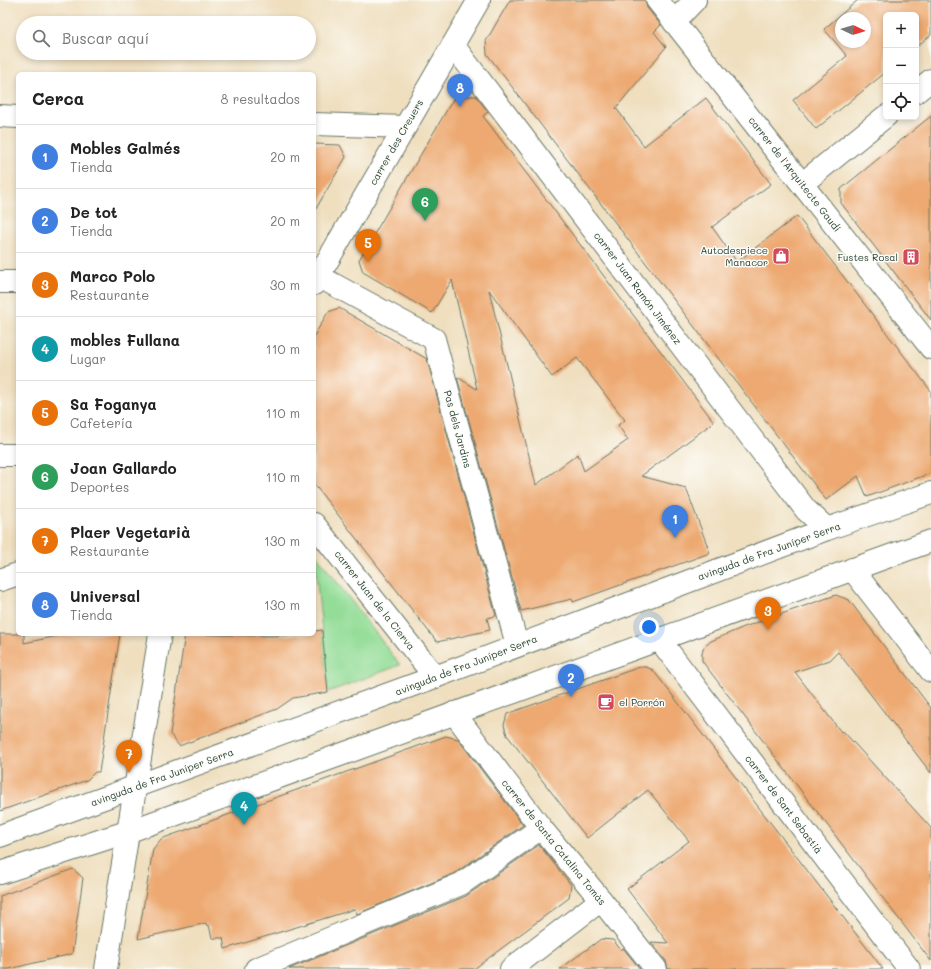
<!DOCTYPE html>
<html lang="es">
<meta charset="utf-8">
<style>
:root{--surface:#fff;--page:#f2f2f2;--text:#222;--muted:#767676;--line:#e0e0e0;--accent:#b45309}
body{margin:0;font-family:Mali,sans-serif;background:var(--page);color:var(--text)}
.controls{position:absolute;right:12px;top:12px;display:grid;overflow:hidden;border-radius:6px;box-shadow:0 2px 6px #0003}
.controls button{width:36px;height:36px;display:grid;place-items:center;padding:0;border:0;border-bottom:1px solid var(--line);background:var(--surface);color:var(--text);font:20px sans-serif}
.compass{position:absolute;left:835px;top:12px;width:36px;height:36px;border-radius:50%;background:var(--surface);box-shadow:0 2px 6px #0003;rotate:94deg}
.you{position:absolute;left:649px;top:627px;width:14px;height:14px;margin:-10px;border:3px solid #fff;border-radius:50%;background:#1a73e8;box-shadow:0 0 0 6px #1a73e833}
.badge{display:grid;place-items:center;width:26px;height:26px;border-radius:50%;background:var(--accent);color:#fff;font-size:13px;font-weight:700}
.pin{position:absolute;translate:-50% -33px;filter:drop-shadow(0 1px 2px #0008)}
.pin::after{content:'';position:absolute;top:21px;width:14px;height:12px;background:inherit;clip-path:polygon(0 0,100% 0,50% 100%)}
.list{margin:0;padding:0;list-style:none}
h2{display:flex;justify-content:space-between;align-items:center;height:52px;margin:0;padding:0 16px;font-size:17px}
h2 small{font-size:13px;font-weight:400;color:var(--muted)}
.list li{display:grid;grid-template-columns:26px 1fr auto;gap:12px;align-items:center;box-sizing:border-box;height:64px;padding:0 16px;border-top:1px solid var(--line)}
.list b{display:block;font-size:15px;white-space:nowrap}
.list p{margin:0;font-size:13px;white-space:nowrap;color:var(--muted)}
.list em{font-size:13px;font-style:normal;color:var(--muted)}
.icon{flex:none;width:22px;height:22px;fill:none;stroke:currentColor;stroke-width:2;stroke-linecap:round;stroke-linejoin:round}
.map{position:relative;flex:none;width:931px;height:969px;overflow:hidden}
.search{position:absolute;background:var(--surface);box-shadow:0 2px 6px #0003;left:16px;top:16px;width:300px;height:44px;display:flex;align-items:center;gap:10px;box-sizing:border-box;padding:0 14px;border-radius:22px;color:var(--muted);font-size:15px}
.panel{position:absolute;background:var(--surface);box-shadow:0 2px 6px #0003;left:16px;top:72px;width:300px;height:564px;border-radius:6px}
.map>svg:first-child{display:block}
.green{fill:#94dd98;stroke:#5a8d66}
.building{fill:#eda971;fill-rule:evenodd}
.lines{fill:none;stroke-linecap:round;stroke-linejoin:round}
.minor-casing{stroke:#687665;stroke-width:24}
.major-casing{stroke:#687665;stroke-width:24}
.minor{stroke:#fff;stroke-width:22}
.major{stroke:#fff;stroke-width:22}
.labels{text-anchor:middle;dominant-baseline:central;stroke-width:3;stroke-linejoin:round;paint-order:stroke}
.street-label{font-size:10px;fill:#1f3d34;stroke:#fdfcf7}
.poi-label{font-size:10px;fill:#1f3d34;stroke:#fdfcf7;text-anchor:end}
</style>
<div class="map">
<svg width="931" height="969" viewBox="0 0 931 969">
<rect width="100%" height="100%" fill="#fdfcf7"/>
<filter id="ink" filterUnits="userSpaceOnUse"><feTurbulence type="fractalNoise" baseFrequency=".025" numOctaves="2"/><feDisplacementMap in="SourceGraphic" scale="8" xChannelSelector="R" yChannelSelector="G"/><feConvolveMatrix kernelMatrix="1 2 1 2 8 2 1 2 1" color-interpolation-filters="sRGB"/></filter>
<filter id="wash" filterUnits="userSpaceOnUse"><feTurbulence type="fractalNoise" baseFrequency=".012" numOctaves="4" result="noise"/><feDisplacementMap in="SourceGraphic" scale="16" xChannelSelector="R" yChannelSelector="G"/><feGaussianBlur stdDeviation="0.9" result="paint"/><feColorMatrix in="noise" values="0 0 0 0 0 0 0 0 0 0 0 0 0 0 0 0 0 1.4 0 .05"/><feComposite in="paint" operator="in"/></filter>
<g filter="url(#wash)">
<rect width="100%" height="100%" fill="#efdfbf"/>
<!-- green -->
<path class="green" d="M 314,552 L 400,665 L 328,692 Z"/>
<g id="blocks">
<!-- building -->
<g class="building">
<path d="M 510,0 L 645,0 L 647,8 L 661,25 L 654,32 L 666,47 L 616,108 L 644,146 L 706,98 L 771,184 L 712,227 L 737,262 L 797,216 L 931,391 L 931,473 L 867,497 L 858,476 L 826,500 L 487,54 L 486,41 Z"/>
<path d="M 858,0 L 931,0 L 931,35 L 916,47 L 916,15 L 886,15 L 886,72 L 816,129 L 793,100 L 847,56 L 824,29 ZM 841,18 L 865,18 L 865,42 L 841,42 Z"/>
<path d="M 455,96 L 476,96 L 488,112 L 483,116 L 714,422 L 641,476 L 686,488 L 710,553 L 573,602 L 572,599 L 521,611 L 457,377 L 477,389 L 452,280 L 432,313 L 363,272 L 359,260 ZM 489,290 L 552,377 L 577,358 L 625,420 L 618,425 L 628,440 L 584,471 L 578,454 L 536,485 Z"/>
<path d="M 931,116 L 931,320 L 841,203 L 841,189 Z"/>
<path d="M 314,144 L 340,145 L 346,157 L 314,212 Z"/>
<path d="M 339,308 L 427,359 L 496,616 L 487,618 L 490,630 L 437,642 L 314,484 L 314,336 L 328,312 Z"/>
<path d="M 836,595 L 849,600 L 931,708 L 931,773 L 838,652 L 830,660 L 795,672 L 841,732 L 843,731 L 931,828 L 931,961 L 702,661 L 702,653 L 704,647 L 711,641 L 744,627 Z"/>
<path d="M 322,630 L 328,692 L 293,698 L 277,709 L 179,746 L 170,734 L 185,634 L 271,636 L 314,634 L 314,631 Z"/>
<path d="M 0,634 L 24,634 L 24,643 L 67,634 L 120,634 L 99,772 L 95,772 L 87,780 L 0,811 Z"/>
<path d="M 640,667 L 646,667 L 653,670 L 883,969 L 668,969 L 666,961 L 651,942 L 668,943 L 627,889 L 689,841 L 648,790 L 587,838 L 507,735 L 504,725 L 507,714 L 512,712 Z"/>
<path d="M 446,736 L 458,739 L 523,825 L 455,873 L 357,914 L 355,909 L 225,949 L 223,938 L 212,938 L 209,925 L 207,926 L 206,923 L 138,939 L 153,849 L 161,839 Z"/>
<path d="M 539,845 L 571,885 L 569,898 L 474,969 L 289,969 L 466,896 Z"/>
<path d="M 73,869 L 83,878 L 72,954 L 9,969 L 0,969 L 0,896 Z"/>
<path d="M 601,939 L 613,940 L 621,950 L 623,948 L 640,969 L 560,969 Z"/>
</g>
</g>
</g>
<g filter="url(#ink)">
<use href="#blocks" fill-opacity="0" stroke="#687665" stroke-width="1"/>
<g class="lines">
<!-- minor casing -->
<g class="minor-casing">
<g id="minor">
<path d="M 657,0 L 931,348"/>
<path d="M 674,22 L 695,0"/>
<path d="M 453,45 L 806,510 L 827,529"/>
<path d="M 916,92 L 931,80"/>
<path d="M 0,116 L 18,117"/>
<path d="M 314,124 L 405,127"/>
<path d="M 803,183 L 886,116"/>
<path d="M 318,276 L 434,339 L 517,645"/>
<path d="M 0,282 L 18,282"/>
<path d="M 314,284 L 479,0"/>
<path d="M 0,455 L 18,455"/>
<path d="M 314,524 L 435,677"/>
<path d="M 852,569 L 931,671"/>
<path d="M 0,580 L 18,574"/>
<path d="M 659,639 L 909,969"/>
<path d="M 454,713 L 541,828 L 601,900 L 656,969"/>
<path d="M 106,969 L 160,634"/>
<path d="M 256,969 L 461,884 L 541,828"/>
<path d="M 511,969 L 601,900"/>
</g>
</g>
<!-- major casing -->
<g class="major-casing">
<g id="major">
<path d="M 0,836 L 435,677 L 827,529 L 931,493"/>
<path d="M 0,873 L 130,831 L 931,541"/>
</g>
</g>
<!-- minor -->
<use href="#minor" class="minor"/>
<!-- major -->
<use href="#major" class="major"/>
</g>
</g>
<!-- icons -->
<defs>
<g id="shop-square" transform="scale(0.9)"><rect x="-9" y="-9" width="18" height="18" rx="4" fill="#d1495b" stroke="#fdfcf7"/><path d="M-5-2.5h2.3a2.7 3.5 0 0 1 5.4 0H5L5.5 6h-11ZM-1.5-2.5h3a1.5 2.3 0 0 0-3 0Z" fill="#fff"/></g>
<g id="building-square" transform="scale(0.9)"><rect x="-9" y="-9" width="18" height="18" rx="4" fill="#d1495b" stroke="#fdfcf7"/><path d="M-4-6H4V6H1V3H-1V6H-4ZM-2.5-4.3h1.7v1.8h-1.7ZM.8-4.3h1.7v1.8H.8ZM-2.5-1h1.7V.8h-1.7ZM.8-1h1.7V.8H.8Z" fill="#fff"/></g>
<g id="cafe-square" transform="scale(0.9)"><rect x="-9" y="-9" width="18" height="18" rx="4" fill="#d1495b" stroke="#fdfcf7"/><path d="M-5.5-4.5H6V0H3Q3 3.5 0 3.5H-2.5Q-5.5 3.5-5.5 0ZM3-3.2v2h1.7v-2ZM-6 4.5H4V6H-6Z" fill="#fff"/></g>
</defs>
<g fill-rule="evenodd">
<use href="#shop-square" x="781" y="256"/>
<use href="#building-square" x="911" y="257"/>
<use href="#cafe-square" x="606" y="702"/>
</g>
<g class="labels">
<!-- street labels -->
<g class="street-label">
<text transform="translate(396 142) rotate(-60)">carrer des Creuers</text>
<text transform="translate(795 174) rotate(52)">carrer de l'Arquitecte Gaudí</text>
<text transform="translate(638 288) rotate(53)">carrer Juan Ramón Jiménez</text>
<text transform="translate(458 429) rotate(75)">Pas dels Jardins</text>
<text transform="translate(769 551) rotate(-20)">avinguda de Fra Juníper Serra</text>
<text transform="translate(375 600) rotate(52)">carrer Juan de la Cierva</text>
<text transform="translate(466 665) rotate(-21)">avinguda de Fra Juníper Serra</text>
<text transform="translate(162 777) rotate(-20)">avinguda de Fra Juníper Serra</text>
<text transform="translate(784 804) rotate(53)">carrer de Sant Sebastià</text>
<text transform="translate(554 842) rotate(51)">carrer de Santa Catalina Tomàs</text>
</g>
<!-- poi labels -->
<g class="poi-label">
<text x="768" y="250">Autodespiece<tspan x="768" dy="12">Manacor</tspan></text>
<text x="898" y="257">Fustes Rosal</text>
<text x="619" y="702" text-anchor="start">el Porrón</text>
</g>
</g>
</svg>
<div class="controls">
<button>+</button>
<button>−</button>
<button><svg class="icon" aria-label="locate" viewBox="0 0 24 24"><circle cx="12" cy="12" r="6"/><path d="M12 2v4M12 18v4M2 12h4M18 12h4"/></svg></button>
</div>
<svg class="compass" viewBox="-18 -18 36 36"><path d="M0-13l5 13h-10z" fill="#e53935"/><path d="M0 13l5-13h-10z" fill="#767676"/></svg>
<div class="you"></div>
<div class="pin badge" style="left:675px;top:538px;background:#3f7fe0">1</div>
<div class="pin badge" style="left:571px;top:697px;background:#3f7fe0">2</div>
<div class="pin badge" style="left:768px;top:630px;background:#e8710a">3</div>
<div class="pin badge" style="left:244px;top:825px;background:#0f9aa8">4</div>
<div class="pin badge" style="left:368px;top:262px;background:#e8710a">5</div>
<div class="pin badge" style="left:425px;top:221px;background:#2e9e5b">6</div>
<div class="pin badge" style="left:129px;top:773px;background:#e8710a">7</div>
<div class="pin badge" style="left:460px;top:107px;background:#3f7fe0">8</div>
<div class="search"><svg class="icon" aria-label="search" viewBox="0 0 24 24"><circle cx="10" cy="10" r="6"/><path d="M15 15l6 6"/></svg>Buscar aquí</div>
<section class="panel">
<h2>Cerca<small>8 resultados</small></h2>
<ul class="list">
<li><span class="badge" style="background:#3f7fe0">1</span><div><b>Mobles Galmés</b><p>Tienda</p></div><em>20 m</em></li>
<li><span class="badge" style="background:#3f7fe0">2</span><div><b>De tot</b><p>Tienda</p></div><em>20 m</em></li>
<li><span class="badge" style="background:#e8710a">3</span><div><b>Marco Polo</b><p>Restaurante</p></div><em>30 m</em></li>
<li><span class="badge" style="background:#0f9aa8">4</span><div><b>mobles Fullana</b><p>Lugar</p></div><em>110 m</em></li>
<li><span class="badge" style="background:#e8710a">5</span><div><b>Sa Foganya</b><p>Cafetería</p></div><em>110 m</em></li>
<li><span class="badge" style="background:#2e9e5b">6</span><div><b>Joan Gallardo</b><p>Deportes</p></div><em>110 m</em></li>
<li><span class="badge" style="background:#e8710a">7</span><div><b>Plaer Vegetarià</b><p>Restaurante</p></div><em>130 m</em></li>
<li><span class="badge" style="background:#3f7fe0">8</span><div><b>Universal</b><p>Tienda</p></div><em>130 m</em></li>
</ul>
</section>
</div>
